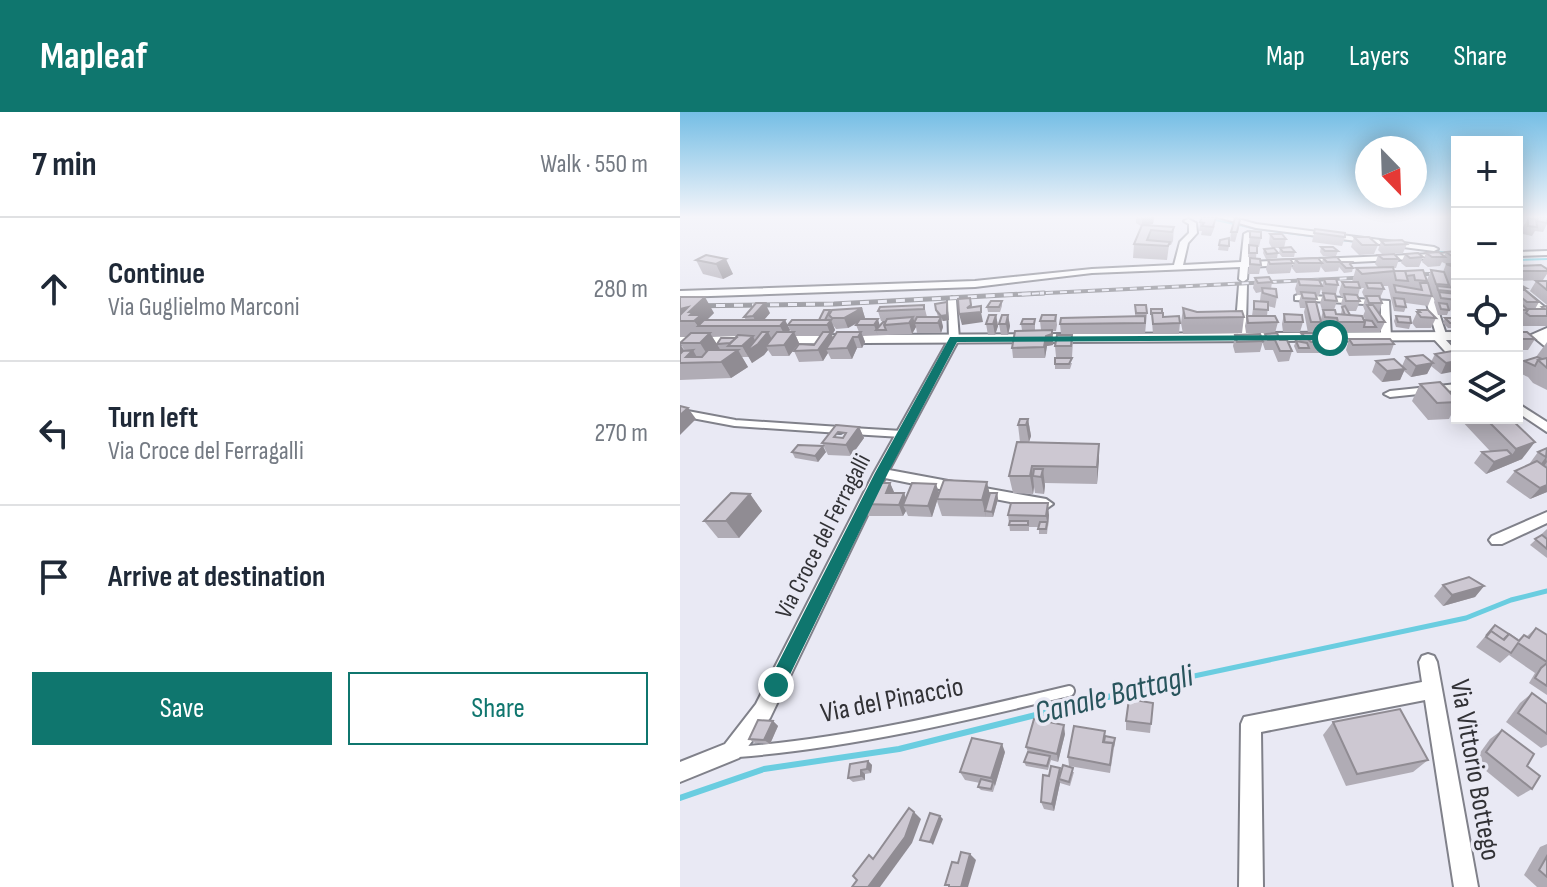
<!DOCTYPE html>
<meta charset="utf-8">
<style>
:root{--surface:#fff;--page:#f6f6f7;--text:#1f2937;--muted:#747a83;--line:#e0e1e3;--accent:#0f766e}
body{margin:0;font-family:"Sofia Sans Condensed",sans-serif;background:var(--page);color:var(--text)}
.controls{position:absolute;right:24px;top:24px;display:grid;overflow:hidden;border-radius:0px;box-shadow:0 4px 20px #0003}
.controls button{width:72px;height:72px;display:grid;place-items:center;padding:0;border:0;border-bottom:2px solid var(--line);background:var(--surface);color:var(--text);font:40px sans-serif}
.compass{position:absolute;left:675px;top:24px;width:72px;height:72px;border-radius:50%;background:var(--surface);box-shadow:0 4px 20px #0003;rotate:157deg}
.stop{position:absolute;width:24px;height:24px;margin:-18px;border:6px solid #0f766e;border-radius:50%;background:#fff}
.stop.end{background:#0f766e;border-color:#fff;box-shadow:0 2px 8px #0008}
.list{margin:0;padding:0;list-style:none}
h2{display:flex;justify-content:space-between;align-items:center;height:104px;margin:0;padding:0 32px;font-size:34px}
h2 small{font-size:26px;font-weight:400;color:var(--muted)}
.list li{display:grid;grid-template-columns:52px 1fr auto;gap:24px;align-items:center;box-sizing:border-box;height:144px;padding:0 32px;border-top:2px solid var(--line)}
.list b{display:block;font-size:30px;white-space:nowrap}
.list p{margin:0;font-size:26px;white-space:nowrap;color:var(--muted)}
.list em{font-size:26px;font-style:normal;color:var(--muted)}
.actions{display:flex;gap:16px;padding:24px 32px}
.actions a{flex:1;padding:18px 0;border:2px solid var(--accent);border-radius:0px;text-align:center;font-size:28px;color:var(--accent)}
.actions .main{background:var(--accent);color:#fff}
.icon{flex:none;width:44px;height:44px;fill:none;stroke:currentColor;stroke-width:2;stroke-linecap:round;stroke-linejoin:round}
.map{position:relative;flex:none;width:867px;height:775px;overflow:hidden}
header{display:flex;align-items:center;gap:48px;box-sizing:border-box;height:112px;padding:0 40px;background:var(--accent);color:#fff}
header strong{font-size:38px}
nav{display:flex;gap:44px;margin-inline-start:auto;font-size:28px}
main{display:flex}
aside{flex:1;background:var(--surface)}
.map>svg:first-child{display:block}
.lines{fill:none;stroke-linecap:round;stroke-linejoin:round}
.stream-far2{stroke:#6acde0;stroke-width:2}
.stream-far1{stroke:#6acde0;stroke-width:5}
.stream{stroke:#6acde0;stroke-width:6}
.service-far1-casing{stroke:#80818a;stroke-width:10}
.service-casing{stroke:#80818a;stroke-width:14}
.minor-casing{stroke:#80818a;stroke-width:4}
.tertiary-casing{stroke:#80818a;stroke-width:4}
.service-far1{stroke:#fff;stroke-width:6}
.service{stroke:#fff;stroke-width:10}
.minor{fill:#fff;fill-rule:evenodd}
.tertiary{fill:#fff;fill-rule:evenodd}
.rail-far1-casing{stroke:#8e8e95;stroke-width:4}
.rail-casing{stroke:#8e8e95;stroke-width:5}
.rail-far1{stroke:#e9e9f4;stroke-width:2;stroke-dasharray:7;stroke-linecap:butt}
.rail{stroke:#e9e9f4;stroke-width:3;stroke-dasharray:9;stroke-linecap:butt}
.wall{fill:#b0acb5;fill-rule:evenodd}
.shaded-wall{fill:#908c93}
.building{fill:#cdc8d2;stroke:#908c93;stroke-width:2;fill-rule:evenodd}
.route{fill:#0f766e}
.labels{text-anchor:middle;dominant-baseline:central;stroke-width:7;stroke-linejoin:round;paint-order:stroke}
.street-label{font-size:24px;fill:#323236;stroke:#e9e9f4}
.near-street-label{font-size:28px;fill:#323236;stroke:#e9e9f4}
.near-water-label{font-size:32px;font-style:italic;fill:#28545c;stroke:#e9e9f4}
</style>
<header>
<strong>Mapleaf</strong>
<nav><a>Map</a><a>Layers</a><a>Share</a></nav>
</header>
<main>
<aside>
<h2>7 min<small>Walk · 550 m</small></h2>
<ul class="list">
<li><svg class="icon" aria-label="ahead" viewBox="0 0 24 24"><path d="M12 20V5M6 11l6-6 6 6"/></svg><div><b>Continue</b><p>Via Guglielmo Marconi</p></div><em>280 m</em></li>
<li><svg class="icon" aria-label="left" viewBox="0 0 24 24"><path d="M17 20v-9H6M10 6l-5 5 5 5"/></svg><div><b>Turn left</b><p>Via Croce del Ferragalli</p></div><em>270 m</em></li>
<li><svg class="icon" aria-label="arrive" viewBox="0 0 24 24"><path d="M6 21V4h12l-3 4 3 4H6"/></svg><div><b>Arrive at destination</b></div></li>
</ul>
<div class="actions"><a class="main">Save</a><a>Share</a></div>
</aside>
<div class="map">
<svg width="867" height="775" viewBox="0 0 867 775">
<rect width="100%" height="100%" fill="#e9e9f4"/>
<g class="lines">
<!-- stream-far2 -->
<g class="stream-far2">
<path d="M 522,105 L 577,117 L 638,125"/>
<path d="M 659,128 L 678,130"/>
<path d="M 722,135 L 769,141"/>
<path d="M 837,148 L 867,147"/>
</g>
<!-- stream-far1 -->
<path class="stream-far1" d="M 486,570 L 786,506 L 831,488 L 867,479"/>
<!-- stream -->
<path class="stream" d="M 0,686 L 84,657 L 219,637 L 496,568"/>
<!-- service-far1 casing -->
<g class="service-far1-casing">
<g id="service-far1">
<path d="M 7,302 L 55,311 L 160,318"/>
<path d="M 172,319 L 222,322"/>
</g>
</g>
<!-- service casing -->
<g class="service-casing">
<path id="service" d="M 58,640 C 170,631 280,605 389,579"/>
</g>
<!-- minor casing -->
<g class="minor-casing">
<g id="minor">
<path d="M 538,105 L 551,105 L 576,112 L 754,135 L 758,137 L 754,139 L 576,116 Z"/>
<path d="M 508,107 L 516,111 L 517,121 L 508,131 L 503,153 L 561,150 L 564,122 L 568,120 L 572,122 L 569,150 L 777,141 L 777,145 L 568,155 L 567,167 L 563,170 L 559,167 L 560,155 L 412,161 L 295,175 L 0,185 L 0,179 L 295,169 L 412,157 L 494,153 L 500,130 L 509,121 L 509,112 L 504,109 Z"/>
<path d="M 867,139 L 867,143 L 837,144 L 837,140 Z"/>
<path d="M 745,169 L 749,172 L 767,225 L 765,227 L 777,240 L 777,249 L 773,248 L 752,225 L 756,222 L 741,172 Z"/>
<path d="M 563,170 L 567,173 L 566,211 L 569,225 L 564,228 L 559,225 L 556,211 L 559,173 Z"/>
<path d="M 837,173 L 867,197 L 867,205 L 837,181 Z"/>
<path d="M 618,183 L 709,189 L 711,225 L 706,228 L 701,225 L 701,193 L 615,188 L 615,184 Z"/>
<path d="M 272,185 L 276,188 L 279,227 L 209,358 L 279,371 L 286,376 L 279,381 L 205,366 L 90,606 L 59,646 L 0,670 L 0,650 L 45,632 L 76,592 L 194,361 L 269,227 L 268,188 Z"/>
<path d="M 777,272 L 777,278 L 710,285 L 704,282 L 710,279 Z"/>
<path d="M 837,291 L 867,310 L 867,320 L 837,300 Z"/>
<path d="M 299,375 L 366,387 L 373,392 L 366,397 L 294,383 L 292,380 L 294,377 Z"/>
<path d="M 867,400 L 867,411 L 822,432 L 812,432 L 809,428 L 812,424 Z"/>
<path d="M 748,542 L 754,544 L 757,550 L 798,775 L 774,775 L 745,588 L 581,620 L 583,775 L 559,775 L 561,612 L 564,605 L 742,570 L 739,550 L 742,544 Z"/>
</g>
</g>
<!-- tertiary casing -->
<g class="tertiary-casing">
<g id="tertiary">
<path d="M 867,216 L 867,236 L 851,223 Z"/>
<path d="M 777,220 L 777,228 L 0,232 L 0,224 Z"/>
</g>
</g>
<!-- service-far1 -->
<use href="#service-far1" class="service-far1"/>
<!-- service -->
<use href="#service" class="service"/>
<!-- minor -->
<use href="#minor" class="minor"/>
<!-- tertiary -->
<use href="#tertiary" class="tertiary"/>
<!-- rail-far1 casing -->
<g class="rail-far1-casing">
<g id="rail-far1">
<path d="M 721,163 L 777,161"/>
<path d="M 324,183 L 693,165"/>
</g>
</g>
<!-- rail casing -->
<g class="rail-casing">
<path id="rail" d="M 0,194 L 154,192 L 364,181"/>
</g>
<!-- rail-far1 -->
<use href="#rail-far1" class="rail-far1"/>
<!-- rail -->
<use href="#rail" class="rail"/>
</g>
<!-- wall -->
<g class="wall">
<path d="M 456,105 L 474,105 L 473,112 L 467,113 L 494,115 L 493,129 L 491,133 L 489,133 L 487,148 L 453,146 L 454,132 L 461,114 L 456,111 Z"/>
<path d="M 855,105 L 867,105 L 867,112 L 863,120 L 855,119 L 852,124 L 843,122 L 843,115 L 848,106 L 855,107 Z"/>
<path d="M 520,110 L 535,114 L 531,124 L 521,123 L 522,119 L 519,119 Z"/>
<path d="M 559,115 L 555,130 L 550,129 L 551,120 Z"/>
<path d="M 635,117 L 665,125 L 662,134 L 632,130 Z"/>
<path d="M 570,119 L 581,126 L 579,135 L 577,135 L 576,146 L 568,145 Z"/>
<path d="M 590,122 L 606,127 L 604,136 L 615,140 L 614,145 L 602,145 L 599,141 L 600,136 L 594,136 L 598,141 L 597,146 L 586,147 L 583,141 L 584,137 L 592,136 L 589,131 Z"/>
<path d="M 674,125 L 698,133 L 694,142 L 679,143 L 671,135 Z"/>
<path d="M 540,128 L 549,134 L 548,139 L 538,138 Z"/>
<path d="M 701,129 L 727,132 L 723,141 L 702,142 L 698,138 Z"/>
<path d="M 641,135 L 658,139 L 656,144 L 643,144 L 640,140 Z"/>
<path d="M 777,139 L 777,199 L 769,198 L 767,203 L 758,203 L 754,190 L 755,188 L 752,184 L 753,182 L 752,182 L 747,168 L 751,158 L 763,160 L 766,152 L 762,150 L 760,154 L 748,155 L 742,150 L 746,141 L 764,144 L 766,140 Z"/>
<path d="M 725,142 L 743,145 L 739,155 L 726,155 L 721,151 Z"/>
<path d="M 26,143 L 53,162 L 43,167 L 23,162 L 16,148 Z"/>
<path d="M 698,143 L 719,147 L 716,156 L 713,156 L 714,159 L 743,158 L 747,169 L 746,171 L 752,184 L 748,194 L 726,191 L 726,195 L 724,200 L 714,199 L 708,174 L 702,174 L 704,177 L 700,186 L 702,191 L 699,201 L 705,210 L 700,220 L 655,220 L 654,217 L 642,216 L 641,211 L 638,220 L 628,221 L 624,200 L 625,196 L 620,196 L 619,190 L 621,183 L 617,183 L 615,177 L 618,167 L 642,174 L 644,167 L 658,173 L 656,182 L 657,189 L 654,198 L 656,202 L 661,202 L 662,196 L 661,192 L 663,185 L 661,185 L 659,180 L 662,170 L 672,170 L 676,156 L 698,155 L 695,152 ZM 680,176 L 684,176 L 682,180 L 685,187 L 683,194 L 685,199 L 683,204 L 686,208 L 670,203 L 667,199 L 676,199 L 680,189 L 678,184 ZM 641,177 L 643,182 L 640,191 L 642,198 L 643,198 L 641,207 L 636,190 L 636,184 L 639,184 Z"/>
<path d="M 570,146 L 581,153 L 579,162 L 568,162 Z"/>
<path d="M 643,146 L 661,150 L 672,150 L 671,153 L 673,156 L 672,160 L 664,161 L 659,155 L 658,159 L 645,160 L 641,155 Z"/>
<path d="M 615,147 L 642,151 L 639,160 L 616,161 L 612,156 Z"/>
<path d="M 588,148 L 613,151 L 610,161 L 588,162 L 586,157 Z"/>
<path d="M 837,154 L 867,157 L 867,162 L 863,168 L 837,169 Z"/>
<path d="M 575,166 L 592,170 L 591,177 L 597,185 L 595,196 L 588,194 L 587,204 L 598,210 L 595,221 L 566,221 L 565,214 L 567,204 L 572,204 L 574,189 L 580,189 L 581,180 L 576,181 L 573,176 Z"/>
<path d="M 856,169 L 867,169 L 867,193 L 850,179 Z"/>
<path d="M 837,171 L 846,176 L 845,178 L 859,190 L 855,197 L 860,197 L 862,195 L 867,194 L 867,214 L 843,214 L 840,211 L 839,214 L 837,214 Z"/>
<path d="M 0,185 L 34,201 L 26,208 L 66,208 L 64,205 L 90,201 L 84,208 L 105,208 L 110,218 L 108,220 L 111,220 L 108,213 L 139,208 L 150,200 L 182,196 L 185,206 L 183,207 L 200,214 L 206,209 L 201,209 L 198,199 L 244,193 L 247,205 L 258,205 L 256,198 L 267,190 L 269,208 L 263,209 L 261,208 L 263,215 L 261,221 L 237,221 L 236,215 L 232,222 L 183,224 L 185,230 L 182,236 L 177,236 L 172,247 L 151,247 L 148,241 L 143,249 L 119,250 L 114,239 L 126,233 L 136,231 L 141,224 L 116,224 L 119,231 L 109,244 L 92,244 L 88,238 L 84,243 L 72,251 L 69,245 L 62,245 L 68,255 L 51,266 L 0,268 L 0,232 L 5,239 L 0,231 L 7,225 L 0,225 ZM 178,211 L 176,213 L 179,220 L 153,226 L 152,223 L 155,218 L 153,213 L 156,217 L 168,216 ZM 57,224 L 37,232 L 40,237 L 49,237 L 50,238 L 38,238 L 40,237 L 32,225 Z"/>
<path d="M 322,189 L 322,194 L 320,200 L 308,200 L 307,195 Z"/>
<path d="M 455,193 L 467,201 L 465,222 L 381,222 L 380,212 L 455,204 Z"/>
<path d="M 503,196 L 517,200 L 564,205 L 562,221 L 503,222 L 501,211 Z"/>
<path d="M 471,197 L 483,205 L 500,211 L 499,222 L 473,222 Z"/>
<path d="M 738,198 L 756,206 L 751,216 L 736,216 L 732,211 Z"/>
<path d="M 604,202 L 623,210 L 620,220 L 603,220 L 602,212 Z"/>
<path d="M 316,203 L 318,214 L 315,223 L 308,223 L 306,212 Z"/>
<path d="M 328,203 L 330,214 L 328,223 L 321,223 L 319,212 Z"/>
<path d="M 376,203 L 377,213 L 376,219 L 373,219 L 373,233 L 367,234 L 365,246 L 333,246 L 332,236 L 335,219 L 361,218 L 360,209 Z"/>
<path d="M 716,204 L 731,211 L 729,217 L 716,215 L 714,209 Z"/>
<path d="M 765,206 L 777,211 L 777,216 L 768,216 L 763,211 Z"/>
<path d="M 355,207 L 355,218 L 342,218 L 341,212 Z"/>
<path d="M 837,220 L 855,227 L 848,238 L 837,238 Z"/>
<path d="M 621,221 L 645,230 L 642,241 L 617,241 L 614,234 L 616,229 L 619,230 Z"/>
<path d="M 585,222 L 600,228 L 612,239 L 609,249 L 598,250 L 593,238 L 585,238 L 583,232 Z"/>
<path d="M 555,223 L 583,229 L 580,240 L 555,241 L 553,234 Z"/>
<path d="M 669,227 L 714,232 L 710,243 L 669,244 L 666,238 Z"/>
<path d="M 393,229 L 392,245 L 376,245 L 375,234 Z"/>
<path d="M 867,230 L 867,278 L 853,271 L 848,265 L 837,260 L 844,249 L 856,245 Z"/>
<path d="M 755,242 L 777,244 L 761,262 L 751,254 L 747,262 L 731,265 L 724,259 L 720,268 L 702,270 L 692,260 L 696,249 L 722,254 L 726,245 L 751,250 Z"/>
<path d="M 392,251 L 390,257 L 375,257 L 375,252 Z"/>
<path d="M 740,272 L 774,285 L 777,284 L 777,304 L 776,302 L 771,303 L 769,307 L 748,308 L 732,289 Z"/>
<path d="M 779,306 L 830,306 L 842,347 L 806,362 L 794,351 L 802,340 L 810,339 Z"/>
<path d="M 348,307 L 351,324 L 349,330 L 340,330 L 338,313 Z"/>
<path d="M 156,313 L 179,315 L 184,326 L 171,344 L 148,343 L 142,331 ZM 158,320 L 166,321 L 164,325 L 160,326 L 154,325 Z"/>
<path d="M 337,330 L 419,332 L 417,372 L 365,371 L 364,382 L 355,381 L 354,375 L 353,382 L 333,381 L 329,364 Z"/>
<path d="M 867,336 L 867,380 L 850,387 L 826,370 L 835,359 L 850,352 L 850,351 L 858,340 Z"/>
<path d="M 112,340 L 146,340 L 138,350 L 115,346 Z"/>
<path d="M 210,371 L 214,381 L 224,381 L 226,387 L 259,381 L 317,381 L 318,387 L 313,405 L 262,404 L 257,389 L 252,405 L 228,404 L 226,399 L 223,404 L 188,404 L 183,392 Z"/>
<path d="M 70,382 L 82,399 L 59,426 L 38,426 L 24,409 Z"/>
<path d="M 328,403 L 369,403 L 367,422 L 359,422 L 359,415 L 349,415 L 349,419 L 330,419 Z"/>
<path d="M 867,417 L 867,446 L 850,433 Z"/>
<path d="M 763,473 L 804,474 L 795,485 L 763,494 L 754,484 Z"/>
<path d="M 815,513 L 838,528 L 844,523 L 846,525 L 856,516 L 867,523 L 867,583 L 849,571 L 855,561 L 829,543 L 820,551 L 796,535 Z"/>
<path d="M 852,581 L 867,592 L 867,633 L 861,636 L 826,610 L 840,591 Z"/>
<path d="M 473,591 L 470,621 L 446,618 L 446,609 Z"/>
<path d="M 93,609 L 98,614 L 90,632 L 75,631 L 69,627 Z"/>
<path d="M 653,610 L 748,648 L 733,660 L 666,674 L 643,623 Z"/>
<path d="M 822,618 L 847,654 L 852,677 L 838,685 L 794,649 L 810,627 Z"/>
<path d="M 425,619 L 425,624 L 435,630 L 430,661 L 389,654 L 388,645 Z"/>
<path d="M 385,622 L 378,650 L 371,648 L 368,658 L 346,654 L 344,650 L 348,640 L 346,635 Z"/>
<path d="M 325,640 L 313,680 L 301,678 L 298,675 L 300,671 L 285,668 L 280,660 Z"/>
<path d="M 188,649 L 192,653 L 191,661 L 185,662 L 185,668 L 173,670 L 168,666 Z"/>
<path d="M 381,660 L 394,660 L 390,674 L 380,671 L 374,699 L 364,697 L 361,690 L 369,664 Z"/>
<path d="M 867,732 L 867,775 L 857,775 L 844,763 L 860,735 Z"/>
</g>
<!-- shaded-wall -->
<g class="shaded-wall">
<path d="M 474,105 L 473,112 L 462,114 L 462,106 Z"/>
<path d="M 46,147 L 53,162 L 43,167 L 36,152 Z"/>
<path d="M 25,185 L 34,201 L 25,210 L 18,214 L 14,209 L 0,209 L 0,197 Z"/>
<path d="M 290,186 L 293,201 L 301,200 L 303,210 L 282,213 L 279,202 Z"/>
<path d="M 267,190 L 269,208 L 263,209 L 261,204 Z"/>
<path d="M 85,191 L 90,201 L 78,215 L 73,204 Z"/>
<path d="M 182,196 L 185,206 L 168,216 L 164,206 Z"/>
<path d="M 316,203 L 318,214 L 315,223 L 313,212 Z"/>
<path d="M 328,203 L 330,214 L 328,223 L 326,212 Z"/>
<path d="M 233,205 L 236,215 L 232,222 L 229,211 Z"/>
<path d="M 261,205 L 263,215 L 261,221 L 258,211 Z"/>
<path d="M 198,207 L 201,218 L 196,218 L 198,224 L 194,213 Z"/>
<path d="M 105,208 L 110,218 L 105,224 L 100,214 Z"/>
<path d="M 151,208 L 155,218 L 152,223 L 155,230 L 146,237 L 148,241 L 143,249 L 138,238 L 150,221 L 147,213 Z"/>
<path d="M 372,218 L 373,233 L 367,234 L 365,246 L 364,235 L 366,224 Z"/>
<path d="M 88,220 L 94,231 L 86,234 L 88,238 L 84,243 L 72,251 L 62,234 L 73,224 L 77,233 Z"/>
<path d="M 114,220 L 119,231 L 109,244 L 104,233 Z"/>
<path d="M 181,220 L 185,230 L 182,236 L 178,225 Z"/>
<path d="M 30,221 L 40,237 L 30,247 L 20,231 Z"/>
<path d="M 173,225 L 177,236 L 172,247 L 167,236 Z"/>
<path d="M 0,232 L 7,244 L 13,238 L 20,251 L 0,251 Z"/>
<path d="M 58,238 L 68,255 L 51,266 L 41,250 Z"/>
<path d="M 777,249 L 777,259 L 761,262 L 766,251 Z"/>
<path d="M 753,251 L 747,262 L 731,265 L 736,254 Z"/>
<path d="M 725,257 L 720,268 L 702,270 L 707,259 Z"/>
<path d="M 8,296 L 16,307 L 0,323 L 0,303 Z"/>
<path d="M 348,307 L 351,324 L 349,330 L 346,313 Z"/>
<path d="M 179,315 L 184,326 L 171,344 L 166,333 Z"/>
<path d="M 855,330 L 842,347 L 806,362 L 814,350 L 832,343 L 836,337 Z"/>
<path d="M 419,332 L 419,349 L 417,372 L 417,355 Z"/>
<path d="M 143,334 L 146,340 L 138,350 L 135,344 Z"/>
<path d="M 866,345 L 867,350 L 864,354 L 857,357 Z"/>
<path d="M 352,354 L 354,375 L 353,382 L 350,364 Z"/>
<path d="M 363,357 L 365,374 L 364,382 L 361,365 Z"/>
<path d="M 307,370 L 311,387 L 305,399 L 306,405 L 302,388 Z"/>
<path d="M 210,371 L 215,382 L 206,381 Z"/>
<path d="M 256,372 L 260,383 L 257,387 L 257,389 L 252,405 L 248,394 Z"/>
<path d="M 867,373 L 867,380 L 850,387 L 860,376 Z"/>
<path d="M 224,381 L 228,393 L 223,393 L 226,399 L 223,404 L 219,393 Z"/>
<path d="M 317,381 L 318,387 L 313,405 L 312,400 Z"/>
<path d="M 70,382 L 82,399 L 59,426 L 46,409 Z"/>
<path d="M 368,391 L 369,403 L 368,415 L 366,404 Z"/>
<path d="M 804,474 L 795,485 L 763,494 L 772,483 Z"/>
<path d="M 93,609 L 98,614 L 90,632 L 84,628 Z"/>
<path d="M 384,613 L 385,622 L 378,650 L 377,642 Z"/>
<path d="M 322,632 L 325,640 L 315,674 L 311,666 Z"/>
<path d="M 188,649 L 192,653 L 191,661 L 187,657 Z"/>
<path d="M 380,656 L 382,664 L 379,667 L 380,671 L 374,699 L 372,692 Z"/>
<path d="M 181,658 L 185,662 L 185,668 L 181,664 Z"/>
<path d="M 234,700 L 241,707 L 232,731 L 200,775 L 188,775 Z"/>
<path d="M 260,704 L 263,707 L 253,733 L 250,730 Z"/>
<path d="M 290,742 L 296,748 L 288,775 L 281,775 Z"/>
</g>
<!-- building -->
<g class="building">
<path d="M 522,105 L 536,105 L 533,115 L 522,114 L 524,111 L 520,110 Z"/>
<path d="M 858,105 L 867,105 L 867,111 L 857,109 Z"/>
<path d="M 555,106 L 560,107 L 557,120 L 551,120 Z"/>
<path d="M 848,106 L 856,107 L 857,115 L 848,114 Z"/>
<path d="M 462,113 L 494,115 L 492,120 L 471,118 L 467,128 L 490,130 L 488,134 L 454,132 Z"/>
<path d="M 635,117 L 665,121 L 665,125 L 634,121 Z"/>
<path d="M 570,119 L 581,120 L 581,126 L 570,125 Z"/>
<path d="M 590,122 L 602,122 L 606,127 L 594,127 Z"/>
<path d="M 674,125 L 689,125 L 698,133 L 682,133 Z"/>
<path d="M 549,126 L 549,134 L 539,133 L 540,128 Z"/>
<path d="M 722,128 L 727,132 L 705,133 L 701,129 Z"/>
<path d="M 569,133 L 577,134 L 577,141 L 569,141 Z"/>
<path d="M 611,135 L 615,140 L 603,140 L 600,136 Z"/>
<path d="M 641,135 L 653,135 L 658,139 L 645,139 Z"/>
<path d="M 594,136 L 598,141 L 587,142 L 584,137 Z"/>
<path d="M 777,139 L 777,144 L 772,144 L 766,140 Z"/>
<path d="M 759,140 L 765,145 L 752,145 L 746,141 Z"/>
<path d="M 738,141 L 743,145 L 730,146 L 725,142 Z"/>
<path d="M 714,142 L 719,147 L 703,147 L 698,143 Z"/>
<path d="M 26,143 L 46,147 L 36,152 L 16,148 Z"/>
<path d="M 657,145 L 661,150 L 647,150 L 643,146 Z"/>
<path d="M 570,146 L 580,147 L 581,153 L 570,152 Z"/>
<path d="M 638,146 L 642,151 L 619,151 L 615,147 Z"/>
<path d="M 610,147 L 613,151 L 590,152 L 588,148 Z"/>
<path d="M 660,150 L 672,150 L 670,152 L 673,156 L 666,156 Z"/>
<path d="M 766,152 L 777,152 L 777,156 Z"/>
<path d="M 861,153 L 867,157 L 867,159 L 837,159 L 837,154 Z"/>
<path d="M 713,155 L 714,159 L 682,162 L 676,156 Z"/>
<path d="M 743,158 L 747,169 L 735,168 L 734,163 L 726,164 L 725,159 Z"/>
<path d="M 751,158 L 764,160 L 769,173 L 756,172 Z"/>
<path d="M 714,159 L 725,159 L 728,169 L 716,168 Z"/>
<path d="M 589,165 L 592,170 L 578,171 L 575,166 Z"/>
<path d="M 618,167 L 639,168 L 642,174 L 620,173 Z"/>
<path d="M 644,167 L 656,167 L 658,173 L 646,172 Z"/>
<path d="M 856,169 L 867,169 L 867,178 Z"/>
<path d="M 662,170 L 678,170 L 680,176 L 665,175 Z"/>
<path d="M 686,171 L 701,171 L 704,177 L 688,176 Z"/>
<path d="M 740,171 L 748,171 L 752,184 L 716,180 L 714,173 L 742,178 Z"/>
<path d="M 837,171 L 846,176 L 837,176 Z"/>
<path d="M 757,174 L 777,176 L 777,180 L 758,178 Z"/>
<path d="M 582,176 L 596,177 L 597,185 L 583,181 Z"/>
<path d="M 837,178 L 845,178 L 859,190 L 847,190 L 837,182 Z"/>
<path d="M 621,180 L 635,181 L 637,187 L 623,186 Z"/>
<path d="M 759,180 L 777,182 L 777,188 L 761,186 Z"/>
<path d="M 643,181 L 655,182 L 657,189 L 645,188 Z"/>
<path d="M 664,182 L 677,183 L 680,189 L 666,189 Z"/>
<path d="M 686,184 L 699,184 L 702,191 L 689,191 Z"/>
<path d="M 0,185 L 25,185 L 9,200 L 13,200 L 10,203 L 21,203 L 14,209 L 0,209 L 0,203 L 8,195 L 0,197 Z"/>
<path d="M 290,186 L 291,193 L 287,196 L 301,194 L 301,200 L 279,202 L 278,187 Z"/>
<path d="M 714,186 L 724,187 L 726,195 L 716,194 Z"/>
<path d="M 311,189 L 322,189 L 319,195 L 307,195 Z"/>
<path d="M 574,189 L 588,190 L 588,198 L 574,197 Z"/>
<path d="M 837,189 L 838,189 L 848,198 L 837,198 Z"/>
<path d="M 267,190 L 267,203 L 261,204 L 256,198 L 255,192 Z"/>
<path d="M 626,190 L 636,190 L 641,210 L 631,210 Z"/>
<path d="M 76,191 L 85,191 L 73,204 L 64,205 Z"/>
<path d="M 759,191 L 767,192 L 769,198 L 761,197 Z"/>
<path d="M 244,193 L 244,197 L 198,199 L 200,195 Z"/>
<path d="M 455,193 L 466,193 L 467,201 L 456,201 Z"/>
<path d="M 687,193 L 693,193 L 705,210 L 698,210 Z"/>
<path d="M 665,194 L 670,203 L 665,203 L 662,195 Z"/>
<path d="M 867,194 L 867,204 L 850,204 L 846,201 L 848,198 L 847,197 L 865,197 L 862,195 Z"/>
<path d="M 182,196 L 164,206 L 152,206 L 149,203 L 152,198 Z"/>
<path d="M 503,196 L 517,200 L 562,199 L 564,205 L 505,206 Z"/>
<path d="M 471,197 L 482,197 L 482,201 L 471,202 Z"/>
<path d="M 144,198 L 150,198 L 145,208 L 139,208 Z"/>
<path d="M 643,198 L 655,198 L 656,202 L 682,204 L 685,210 L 658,210 L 657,206 L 645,205 Z"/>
<path d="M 738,198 L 748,198 L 756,206 L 741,205 L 737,200 L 740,200 Z"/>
<path d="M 472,201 L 483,201 L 483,205 L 499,204 L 500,211 L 473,212 Z"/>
<path d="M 604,202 L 622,203 L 623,210 L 605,210 Z"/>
<path d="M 309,203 L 316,203 L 313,212 L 306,212 Z"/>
<path d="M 322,203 L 328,203 L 326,212 L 319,212 Z"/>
<path d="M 362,203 L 376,203 L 375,209 L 360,209 Z"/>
<path d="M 465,204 L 465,211 L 380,212 L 381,206 Z"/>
<path d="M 567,204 L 595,204 L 598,210 L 568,211 Z"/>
<path d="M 716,204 L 730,205 L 731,211 L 718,210 Z"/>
<path d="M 233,205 L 229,211 L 204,213 L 207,207 Z"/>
<path d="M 237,205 L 261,205 L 258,211 L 234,211 Z"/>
<path d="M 765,206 L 777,206 L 777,211 L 770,211 Z"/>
<path d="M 180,207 L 198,207 L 194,213 L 176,213 Z"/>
<path d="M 343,207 L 355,207 L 354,212 L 341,212 Z"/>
<path d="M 24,208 L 105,208 L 100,214 L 18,214 Z"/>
<path d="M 112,208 L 151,208 L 147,213 L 108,213 Z"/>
<path d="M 684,208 L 692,209 L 696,215 L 684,215 L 685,210 Z"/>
<path d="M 203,210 L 205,210 L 204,213 L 206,218 L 196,218 Z"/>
<path d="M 372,218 L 372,222 L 366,224 L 364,235 L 332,236 L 335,219 Z"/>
<path d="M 82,220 L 88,220 L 78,232 L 66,240 Z"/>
<path d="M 97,220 L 114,220 L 104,233 L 86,234 Z"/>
<path d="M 143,220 L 151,220 L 138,238 L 114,239 L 119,232 L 134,233 Z"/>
<path d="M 157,220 L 181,220 L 178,225 L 173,225 L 167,236 L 146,237 Z"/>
<path d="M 837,220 L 847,220 L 855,227 L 840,227 L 837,224 Z"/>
<path d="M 11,221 L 30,221 L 20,231 L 0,231 Z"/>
<path d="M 597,221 L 600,228 L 607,228 L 612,239 L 600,239 L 595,228 L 588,228 L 585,222 Z"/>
<path d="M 621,221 L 640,221 L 645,230 L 631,230 Z"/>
<path d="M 580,222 L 583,229 L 557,230 L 555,223 Z"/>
<path d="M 58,223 L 73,224 L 62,234 L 48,234 Z"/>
<path d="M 377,223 L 392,223 L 391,234 L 375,234 Z"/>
<path d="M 41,226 L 56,226 L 50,231 L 37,232 Z"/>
<path d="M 669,227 L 710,227 L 714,232 L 673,233 Z"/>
<path d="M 616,229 L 627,231 L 629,236 L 619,236 Z"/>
<path d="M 13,238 L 6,245 L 22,245 L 28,238 L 58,238 L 41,250 L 0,251 L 0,242 L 3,239 Z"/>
<path d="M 772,239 L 777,244 L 777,249 L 766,251 L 755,242 Z"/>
<path d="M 743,243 L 753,251 L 736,254 L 726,245 Z"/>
<path d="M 857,245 L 862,247 L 858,248 L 855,254 L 844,249 Z"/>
<path d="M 375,246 L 392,246 L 389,252 L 375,252 Z"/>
<path d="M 867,246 L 867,256 L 858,248 Z"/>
<path d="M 714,247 L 725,257 L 707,259 L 696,249 Z"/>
<path d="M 760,270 L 777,288 L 777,290 L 757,291 L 740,272 Z"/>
<path d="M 0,294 L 8,296 L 0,303 Z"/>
<path d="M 805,306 L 830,306 L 855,330 L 836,337 Z"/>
<path d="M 340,307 L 348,307 L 346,313 L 338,313 Z"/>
<path d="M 156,313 L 179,315 L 166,333 L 142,331 ZM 158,320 L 166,321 L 163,326 L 154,325 Z"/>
<path d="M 337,330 L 419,332 L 417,355 L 352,354 L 350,364 L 329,364 Z"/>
<path d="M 118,333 L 143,334 L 135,344 L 112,340 Z"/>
<path d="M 867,336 L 866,345 L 858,340 Z"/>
<path d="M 827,338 L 832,343 L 814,350 L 802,340 Z"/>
<path d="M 857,349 L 867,356 L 867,373 L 860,376 L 835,359 Z"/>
<path d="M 354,357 L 363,357 L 361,365 L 353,364 Z"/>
<path d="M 264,368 L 307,370 L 302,388 L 257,387 Z"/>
<path d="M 194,371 L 210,371 L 206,381 L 224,381 L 219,393 L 183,392 Z"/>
<path d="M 232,371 L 256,372 L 248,394 L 223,393 Z"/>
<path d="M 51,381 L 70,382 L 46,409 L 24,409 Z"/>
<path d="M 310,381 L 317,381 L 312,400 L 305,399 Z"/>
<path d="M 331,391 L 368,391 L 366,404 L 328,403 Z"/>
<path d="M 330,409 L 348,409 L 348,413 L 329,413 Z"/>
<path d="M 360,410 L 367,410 L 366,417 L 358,417 Z"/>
<path d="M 862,423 L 867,427 L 867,437 L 855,427 Z"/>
<path d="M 789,465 L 804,474 L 772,483 L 763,473 Z"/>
<path d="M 815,513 L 838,528 L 829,522 L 823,528 L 811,519 L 806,524 Z"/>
<path d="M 856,516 L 867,523 L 867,550 L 838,531 L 831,541 L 806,525 L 811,519 L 824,528 L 829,522 L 839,529 L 844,523 L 849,526 Z"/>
<path d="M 867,551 L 867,574 L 855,566 L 861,556 Z"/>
<path d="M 852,581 L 867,592 L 867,622 L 838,601 Z"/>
<path d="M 449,587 L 473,591 L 471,612 L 446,609 Z"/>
<path d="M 720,597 L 748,648 L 677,662 L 653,610 Z"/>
<path d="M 354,607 L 384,613 L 377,642 L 346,635 Z"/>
<path d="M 78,608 L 93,609 L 84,628 L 69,627 Z"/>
<path d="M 394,614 L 425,619 L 423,630 L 433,631 L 430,653 L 388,645 Z"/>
<path d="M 822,618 L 854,642 L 847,654 L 860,664 L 852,677 L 806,640 Z"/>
<path d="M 425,624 L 435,626 L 433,635 L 433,631 L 424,630 Z"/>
<path d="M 292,626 L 322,632 L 311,666 L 280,660 Z"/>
<path d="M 348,640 L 370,644 L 367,654 L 344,650 Z"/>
<path d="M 188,649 L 187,657 L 181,658 L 181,664 L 168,666 L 170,652 Z"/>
<path d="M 383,653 L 393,656 L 389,670 L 379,667 Z"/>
<path d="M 371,654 L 380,656 L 372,692 L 361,690 L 363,663 L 369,664 Z"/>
<path d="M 301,667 L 313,670 L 311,677 L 298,675 Z"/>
<path d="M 229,696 L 234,700 L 225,725 L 188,775 L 172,775 L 177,768 L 173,764 L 189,743 L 193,747 Z"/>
<path d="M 250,701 L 260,704 L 250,730 L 240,728 Z"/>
<path d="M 281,740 L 290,742 L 281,775 L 269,775 L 269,773 L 265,773 L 272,750 L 278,751 Z"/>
<path d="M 867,744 L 867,765 L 859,758 Z"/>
</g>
<!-- sky -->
<linearGradient id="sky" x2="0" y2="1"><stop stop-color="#75bee5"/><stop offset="0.49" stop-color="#f5f5fa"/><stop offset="1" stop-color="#f5f5fa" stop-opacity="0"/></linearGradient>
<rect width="867" height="214" fill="url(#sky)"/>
<!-- route -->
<path class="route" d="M 650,223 L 653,228 L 277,230 L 208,361 L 102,579 L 96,581 L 90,579 L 87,573 L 90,567 L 195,361 L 270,225 Z"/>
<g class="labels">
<!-- street labels -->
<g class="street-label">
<text transform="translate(143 424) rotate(-63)">Via Croce del Ferragalli</text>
</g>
<!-- near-street labels -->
<g class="near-street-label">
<text transform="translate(212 588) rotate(-11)">Via del Pinaccio</text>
<text transform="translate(795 658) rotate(80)">Via Vittorio Bottego</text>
</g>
<!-- near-water labels -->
<g class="near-water-label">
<text transform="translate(434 583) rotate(-14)">Canale Battagli</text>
</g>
</g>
</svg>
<div class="controls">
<button>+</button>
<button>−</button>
<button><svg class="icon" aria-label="locate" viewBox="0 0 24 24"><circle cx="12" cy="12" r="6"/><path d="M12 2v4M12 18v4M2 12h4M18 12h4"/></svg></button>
<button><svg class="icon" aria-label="layers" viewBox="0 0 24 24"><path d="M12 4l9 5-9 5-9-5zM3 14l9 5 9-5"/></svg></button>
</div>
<svg class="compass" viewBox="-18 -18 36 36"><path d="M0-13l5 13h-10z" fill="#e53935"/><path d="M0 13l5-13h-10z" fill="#747a83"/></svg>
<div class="stop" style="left:650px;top:226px"></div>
<div class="stop end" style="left:96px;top:573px"></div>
</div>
</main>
